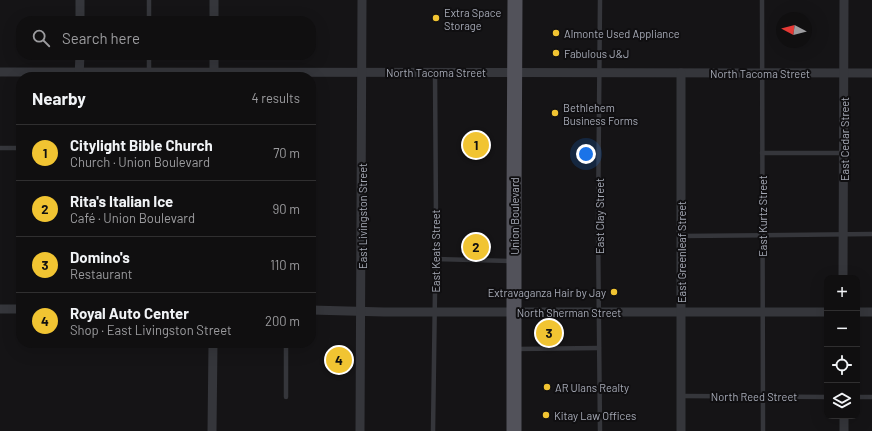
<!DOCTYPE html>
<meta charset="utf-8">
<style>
:root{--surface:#100f10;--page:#191819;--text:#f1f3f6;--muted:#9c9c9f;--line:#302f30;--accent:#f1c432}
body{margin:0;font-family:Barlow,sans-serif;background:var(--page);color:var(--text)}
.controls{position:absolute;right:12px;bottom:12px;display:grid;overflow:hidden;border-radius:8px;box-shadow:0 4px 16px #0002}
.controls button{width:36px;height:36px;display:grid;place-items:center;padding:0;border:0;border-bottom:1px solid var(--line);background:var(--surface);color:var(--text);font:20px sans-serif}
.compass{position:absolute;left:776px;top:12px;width:36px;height:36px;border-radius:50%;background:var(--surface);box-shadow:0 4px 16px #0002;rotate:277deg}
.you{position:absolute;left:586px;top:154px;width:14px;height:14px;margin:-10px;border:3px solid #fff;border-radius:50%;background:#1a73e8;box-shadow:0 0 0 6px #1a73e833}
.badge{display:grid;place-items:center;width:26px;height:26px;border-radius:50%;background:var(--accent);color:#111;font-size:13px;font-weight:700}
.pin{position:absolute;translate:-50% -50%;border:2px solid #fff;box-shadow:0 1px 4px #0006}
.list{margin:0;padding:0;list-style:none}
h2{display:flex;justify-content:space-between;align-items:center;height:52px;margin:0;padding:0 16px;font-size:17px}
h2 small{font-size:13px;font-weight:400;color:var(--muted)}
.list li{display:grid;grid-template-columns:26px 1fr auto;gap:12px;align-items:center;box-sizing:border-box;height:56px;padding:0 16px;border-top:1px solid var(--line)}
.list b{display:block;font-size:15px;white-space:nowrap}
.list p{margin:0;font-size:13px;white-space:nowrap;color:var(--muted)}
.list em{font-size:13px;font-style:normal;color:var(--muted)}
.icon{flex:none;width:22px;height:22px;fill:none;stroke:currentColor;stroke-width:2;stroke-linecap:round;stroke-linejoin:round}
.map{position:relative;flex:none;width:872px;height:431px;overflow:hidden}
.search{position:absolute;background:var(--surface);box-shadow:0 4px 16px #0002;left:16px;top:16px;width:300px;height:44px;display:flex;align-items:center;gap:10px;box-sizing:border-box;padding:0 14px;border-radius:16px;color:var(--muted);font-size:15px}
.panel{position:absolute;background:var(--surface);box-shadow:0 4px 16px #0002;left:16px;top:72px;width:300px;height:276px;border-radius:16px}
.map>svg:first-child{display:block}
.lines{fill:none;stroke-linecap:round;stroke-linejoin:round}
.lane{stroke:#35363b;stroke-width:4.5}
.street{stroke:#35363b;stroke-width:9}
.primary{stroke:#52525a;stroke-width:15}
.poi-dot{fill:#f1c432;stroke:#100f11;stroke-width:1.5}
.labels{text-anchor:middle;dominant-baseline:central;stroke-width:4;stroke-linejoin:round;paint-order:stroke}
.poi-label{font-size:11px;fill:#a6aab6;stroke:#100f11;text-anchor:start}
.street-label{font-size:11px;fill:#a6aab6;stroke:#100f11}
</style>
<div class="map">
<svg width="872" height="431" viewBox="0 0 872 431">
<rect width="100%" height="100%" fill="#151416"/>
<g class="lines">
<!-- lane -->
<g class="lane">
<path d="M 762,0 L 763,431"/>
<path d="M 149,21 L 149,0"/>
<path d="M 149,77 L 149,55"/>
<path d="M 0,148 L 21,148"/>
<path d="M 762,153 L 844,153"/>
<path d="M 681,236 L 872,234"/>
<path d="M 435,259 L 512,261"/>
<path d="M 286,343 L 286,397"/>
<path d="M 516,349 L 599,348"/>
<path d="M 682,396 L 827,397"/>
<path d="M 857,397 L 872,397"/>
<path d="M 433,431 L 436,220 L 435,72"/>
<path d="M 600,431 L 598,226 L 600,0"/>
</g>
<!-- street -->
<g class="street">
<path d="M 80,21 L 80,0"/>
<path d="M 214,21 L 214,0"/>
<path d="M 0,72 L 872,73"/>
<path d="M 79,77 L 80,55"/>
<path d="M 214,77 L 214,55"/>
<path d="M 843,278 L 844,0"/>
<path d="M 0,309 L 21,309"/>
<path d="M 311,310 L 384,312 L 827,312"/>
<path d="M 857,312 L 872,312"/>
<path d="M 212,431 L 213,343"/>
<path d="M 360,431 L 362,0"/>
<path d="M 681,431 L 681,73"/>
<path d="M 844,431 L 844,416"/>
</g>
<!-- primary -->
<path class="primary" d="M 514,431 L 514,205 L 515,0"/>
</g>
<!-- markers -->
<g class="poi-dot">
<circle cx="436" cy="18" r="4"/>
<circle cx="556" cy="33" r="4"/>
<circle cx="556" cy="53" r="4"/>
<circle cx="555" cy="113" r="4"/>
<circle cx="614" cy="292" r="4"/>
<circle cx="547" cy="387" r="4"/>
<circle cx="546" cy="415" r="4"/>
</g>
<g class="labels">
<!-- poi labels -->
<g class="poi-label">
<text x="444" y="12">Extra Space<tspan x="444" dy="13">Storage</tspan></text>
<text x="564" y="33">Almonte Used Appliance</text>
<text x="564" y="53">Fabulous J&amp;J</text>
<text x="563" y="107">Bethlehem<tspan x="563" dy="13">Business Forms</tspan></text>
<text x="606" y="292" text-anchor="end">Extravaganza Hair by Jay</text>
<text x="555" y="387">AR Ulans Realty</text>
<text x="554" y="415">Kitay Law Offices</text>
</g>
<!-- street labels -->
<g class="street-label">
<text x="436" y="72">North Tacoma Street</text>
<text x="760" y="73">North Tacoma Street</text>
<text transform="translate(844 139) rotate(-90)">East Cedar Street</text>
<text transform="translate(362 216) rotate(-90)">East Livingston Street</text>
<text transform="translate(514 216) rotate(-90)">Union Boulevard</text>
<text transform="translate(599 216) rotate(-90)">East Clay Street</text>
<text transform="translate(762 216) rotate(-90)">East Kurtz Street</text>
<text transform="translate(435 251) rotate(-90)">East Keats Street</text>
<text transform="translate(681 252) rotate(-90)">East Greenleaf Street</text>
<text x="569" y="312">North Sherman Street</text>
<text x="754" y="396">North Reed Street</text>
</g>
</g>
</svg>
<div class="controls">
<button>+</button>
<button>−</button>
<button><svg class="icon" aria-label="locate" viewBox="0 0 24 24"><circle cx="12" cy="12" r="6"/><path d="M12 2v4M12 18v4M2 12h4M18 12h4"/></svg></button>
<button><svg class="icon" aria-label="layers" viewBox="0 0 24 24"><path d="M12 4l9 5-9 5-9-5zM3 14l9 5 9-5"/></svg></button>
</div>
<svg class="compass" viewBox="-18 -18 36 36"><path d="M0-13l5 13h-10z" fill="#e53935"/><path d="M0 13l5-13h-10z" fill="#9c9c9f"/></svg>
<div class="you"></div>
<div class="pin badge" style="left:476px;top:145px">1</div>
<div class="pin badge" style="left:476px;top:247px">2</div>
<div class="pin badge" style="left:549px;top:333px">3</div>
<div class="pin badge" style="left:339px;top:360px">4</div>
<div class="search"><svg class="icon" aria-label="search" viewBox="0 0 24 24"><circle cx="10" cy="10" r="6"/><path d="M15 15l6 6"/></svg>Search here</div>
<section class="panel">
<h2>Nearby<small>4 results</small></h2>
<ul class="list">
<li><span class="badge">1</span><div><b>Citylight Bible Church</b><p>Church · Union Boulevard</p></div><em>70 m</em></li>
<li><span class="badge">2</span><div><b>Rita's Italian Ice</b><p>Café · Union Boulevard</p></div><em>90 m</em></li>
<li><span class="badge">3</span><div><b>Domino's</b><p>Restaurant</p></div><em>110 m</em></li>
<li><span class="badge">4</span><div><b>Royal Auto Center</b><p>Shop · East Livingston Street</p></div><em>200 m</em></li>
</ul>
</section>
</div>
